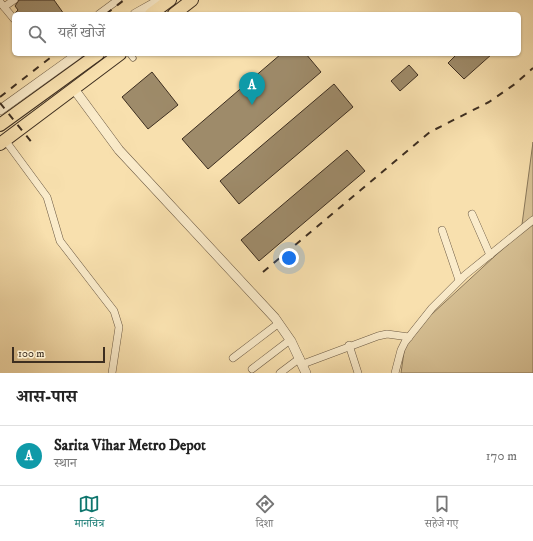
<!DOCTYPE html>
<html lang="hi">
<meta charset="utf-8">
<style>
:root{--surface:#fff;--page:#f2f2f2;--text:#222;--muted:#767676;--line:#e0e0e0;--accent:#0f766e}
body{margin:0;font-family:"IM FELL DW Pica","Noto Serif Devanagari",serif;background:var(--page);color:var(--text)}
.scale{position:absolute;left:12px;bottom:10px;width:93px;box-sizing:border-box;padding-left:4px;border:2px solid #3d2e20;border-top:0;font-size:11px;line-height:14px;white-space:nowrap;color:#3d2e20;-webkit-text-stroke:3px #faebca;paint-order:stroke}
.you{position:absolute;left:289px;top:258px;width:14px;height:14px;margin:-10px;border:3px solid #fff;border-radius:50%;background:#1a73e8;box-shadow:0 0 0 6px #1a73e833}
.badge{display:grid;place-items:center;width:26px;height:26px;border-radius:50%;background:var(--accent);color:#fff;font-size:13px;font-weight:700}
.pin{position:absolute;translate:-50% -33px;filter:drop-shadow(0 1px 2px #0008)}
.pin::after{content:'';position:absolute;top:21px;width:14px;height:12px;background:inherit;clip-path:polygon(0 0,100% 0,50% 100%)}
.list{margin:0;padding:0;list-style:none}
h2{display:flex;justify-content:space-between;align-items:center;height:52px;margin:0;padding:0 16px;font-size:17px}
h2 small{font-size:13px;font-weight:400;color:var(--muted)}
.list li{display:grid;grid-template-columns:26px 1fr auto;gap:12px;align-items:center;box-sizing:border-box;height:60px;padding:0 16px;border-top:1px solid var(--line)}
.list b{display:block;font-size:15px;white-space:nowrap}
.list p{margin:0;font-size:13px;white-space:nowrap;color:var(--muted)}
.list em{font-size:13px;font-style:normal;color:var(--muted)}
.icon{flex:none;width:22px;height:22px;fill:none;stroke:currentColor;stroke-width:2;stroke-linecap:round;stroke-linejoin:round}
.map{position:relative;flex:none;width:533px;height:373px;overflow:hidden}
.search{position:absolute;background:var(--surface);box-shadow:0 1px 3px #0004;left:12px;right:12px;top:12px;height:44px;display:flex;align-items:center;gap:10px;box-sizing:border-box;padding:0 14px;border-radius:6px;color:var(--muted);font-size:15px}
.sheet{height:112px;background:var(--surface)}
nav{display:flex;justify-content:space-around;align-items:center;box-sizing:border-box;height:56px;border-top:1px solid var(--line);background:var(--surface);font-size:11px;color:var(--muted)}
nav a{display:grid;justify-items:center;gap:2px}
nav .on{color:var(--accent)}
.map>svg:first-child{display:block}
.green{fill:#d8c296;stroke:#8a785b}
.building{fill:#9e8b6a;stroke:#3d2e20}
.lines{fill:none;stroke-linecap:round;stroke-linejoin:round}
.pedestrian-casing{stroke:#6c5a44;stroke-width:7}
.minor-casing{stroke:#6c5a44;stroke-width:8}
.tertiary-casing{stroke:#6c5a44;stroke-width:10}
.trunk-casing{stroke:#3d2e20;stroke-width:14}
.pedestrian{stroke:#faebca;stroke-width:5.5}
.minor{stroke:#faebca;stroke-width:7}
.tertiary{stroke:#faebca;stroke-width:9}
.trunk{stroke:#f8e0ae;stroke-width:12}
.rail{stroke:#3d2e20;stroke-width:2;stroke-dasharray:7 7;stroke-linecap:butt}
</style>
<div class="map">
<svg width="533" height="373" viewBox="0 0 533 373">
<rect width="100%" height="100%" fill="#f8e0ae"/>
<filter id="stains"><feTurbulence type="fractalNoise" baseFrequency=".005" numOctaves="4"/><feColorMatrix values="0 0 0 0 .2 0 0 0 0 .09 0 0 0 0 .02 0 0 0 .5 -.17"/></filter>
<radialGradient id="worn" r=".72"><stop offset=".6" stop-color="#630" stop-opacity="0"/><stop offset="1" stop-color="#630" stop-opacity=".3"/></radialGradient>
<!-- green -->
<path class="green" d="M 533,142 L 533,373 L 401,373 L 406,338 L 521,232 Z"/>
<!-- building -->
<g class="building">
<path d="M 19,0 L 54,0 L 64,14 L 16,14 L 15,13 L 18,10 L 15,6 Z"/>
<path d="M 281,54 L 306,54 L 321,72 L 208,169 L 182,139 Z"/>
<path d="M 457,54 L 492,54 L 464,79 L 448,63 Z"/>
<path d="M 409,65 L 418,75 L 400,91 L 391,81 Z"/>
<path d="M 152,72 L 178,105 L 148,129 L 122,97 Z"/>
<path d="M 334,84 L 353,107 L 239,204 L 220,181 Z"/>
<path d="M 347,150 L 365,171 L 259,261 L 241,240 Z"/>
</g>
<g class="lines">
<!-- pedestrian casing -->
<g class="pedestrian-casing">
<path id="pedestrian" d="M 130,54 L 133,58"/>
</g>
<!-- minor casing -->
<g class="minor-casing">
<g id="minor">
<path d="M 0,2 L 14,19"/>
<path d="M 4,7 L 14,0"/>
<path d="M 99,14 L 118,0"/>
<path d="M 5,140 L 47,197 L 60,241 L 114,311 L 119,327 L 112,373"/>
<path d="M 472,214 L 490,255"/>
<path d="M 442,230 L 459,280"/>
<path d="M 349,345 L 358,373"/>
<path d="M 233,358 L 279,323"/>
<path d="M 303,364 L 378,336 L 387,334 L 409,337"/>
<path d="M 252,369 L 290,340"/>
<path d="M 280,373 L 300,358"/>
<path d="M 395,373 L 401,350 L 405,342 L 432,308 L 465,275 L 533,220"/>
</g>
</g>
<!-- tertiary casing -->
<g class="tertiary-casing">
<g id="tertiary">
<path d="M 135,14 L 160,0"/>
<path d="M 74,89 L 119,150 L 275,318 L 291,341 L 306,373"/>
<path d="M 0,110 L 78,54"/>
</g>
</g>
<!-- trunk casing -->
<g class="trunk-casing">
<g id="trunk">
<path d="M 151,14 L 170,0"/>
<path d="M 174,14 L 192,0"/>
<path d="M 0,125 L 98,54"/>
<path d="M 0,144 L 120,54"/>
</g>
</g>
<!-- pedestrian -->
<use href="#pedestrian" class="pedestrian"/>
<!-- minor -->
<use href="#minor" class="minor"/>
<!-- tertiary -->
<use href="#tertiary" class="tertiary"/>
<!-- trunk -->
<use href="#trunk" class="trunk"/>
<!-- rail -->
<g class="rail">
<path d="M 106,14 L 124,0"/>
<path d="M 0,97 L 55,54"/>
<path d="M 0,103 L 33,144"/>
<path d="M 263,272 L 430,132 L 489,102 L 515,84 L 533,68"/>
</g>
</g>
<rect width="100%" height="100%" filter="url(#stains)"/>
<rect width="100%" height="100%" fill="url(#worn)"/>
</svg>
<div class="scale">100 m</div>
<div class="you"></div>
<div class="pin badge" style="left:252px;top:105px;background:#0f9aa8">A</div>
<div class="search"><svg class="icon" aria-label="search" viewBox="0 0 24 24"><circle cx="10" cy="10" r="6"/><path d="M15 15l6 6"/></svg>यहाँ खोजें</div>
</div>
<section class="sheet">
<h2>आस-पास<small></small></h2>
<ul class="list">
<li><span class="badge" style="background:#0f9aa8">A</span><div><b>Sarita Vihar Metro Depot</b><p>स्थान</p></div><em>170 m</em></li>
</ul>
</section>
<nav>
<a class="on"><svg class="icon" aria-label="map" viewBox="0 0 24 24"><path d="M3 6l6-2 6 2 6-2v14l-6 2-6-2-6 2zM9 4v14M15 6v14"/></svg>मानचित्र</a>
<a><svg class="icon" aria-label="directions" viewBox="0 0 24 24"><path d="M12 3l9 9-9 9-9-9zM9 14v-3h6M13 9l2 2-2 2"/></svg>दिशा</a>
<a><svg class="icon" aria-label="saved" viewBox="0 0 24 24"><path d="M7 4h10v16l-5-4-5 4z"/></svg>सहेजे गए</a>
</nav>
